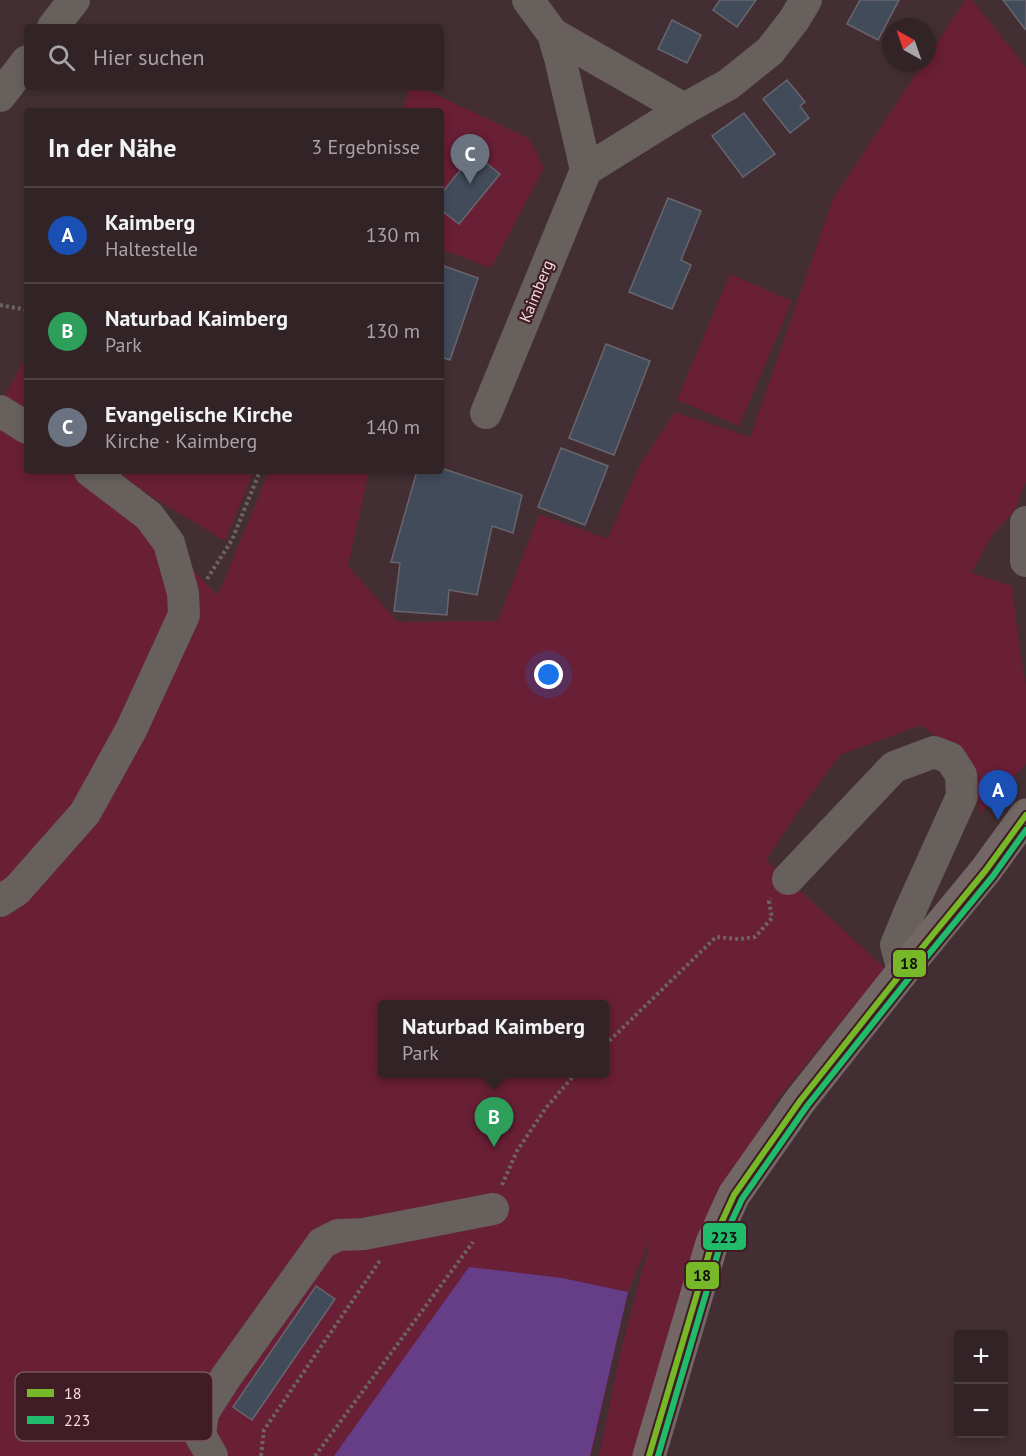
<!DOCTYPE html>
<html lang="de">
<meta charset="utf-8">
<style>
:root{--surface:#322326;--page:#3a2b2e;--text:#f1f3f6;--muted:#a8a4a7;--line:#4d4043;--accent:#b7a0a4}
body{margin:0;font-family:"PT Sans",sans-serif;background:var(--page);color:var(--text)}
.controls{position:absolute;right:18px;bottom:18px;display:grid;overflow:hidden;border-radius:6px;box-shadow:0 3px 9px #0003}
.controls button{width:54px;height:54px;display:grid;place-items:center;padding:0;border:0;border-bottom:2px solid var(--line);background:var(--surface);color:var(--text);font:30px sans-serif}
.compass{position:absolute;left:882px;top:18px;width:54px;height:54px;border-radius:50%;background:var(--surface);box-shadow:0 3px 9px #0003;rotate:320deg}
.you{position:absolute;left:549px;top:675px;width:21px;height:21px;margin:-15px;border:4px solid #fff;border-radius:50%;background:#1a73e8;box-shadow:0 0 0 9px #1a73e833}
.badge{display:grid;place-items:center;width:39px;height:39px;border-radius:50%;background:var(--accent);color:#fff;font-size:20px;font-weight:700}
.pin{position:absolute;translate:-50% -50px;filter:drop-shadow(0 2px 3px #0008)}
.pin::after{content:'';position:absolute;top:32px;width:21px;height:18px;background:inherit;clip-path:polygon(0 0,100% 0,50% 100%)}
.popup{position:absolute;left:378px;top:1000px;width:231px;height:78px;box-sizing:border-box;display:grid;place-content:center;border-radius:6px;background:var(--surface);filter:drop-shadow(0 2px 4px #0005);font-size:20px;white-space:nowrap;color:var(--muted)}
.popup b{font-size:22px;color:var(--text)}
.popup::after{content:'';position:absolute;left:50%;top:100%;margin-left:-12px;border:12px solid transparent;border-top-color:var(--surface)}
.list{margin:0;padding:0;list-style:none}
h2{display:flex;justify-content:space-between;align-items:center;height:78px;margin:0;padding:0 24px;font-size:26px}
h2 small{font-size:20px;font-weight:400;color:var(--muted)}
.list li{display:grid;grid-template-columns:39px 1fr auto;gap:18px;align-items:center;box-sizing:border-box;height:96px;padding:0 24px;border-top:2px solid var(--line)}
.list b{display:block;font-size:22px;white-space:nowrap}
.list p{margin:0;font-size:20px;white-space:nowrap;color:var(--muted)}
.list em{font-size:20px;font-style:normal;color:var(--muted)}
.icon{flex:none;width:33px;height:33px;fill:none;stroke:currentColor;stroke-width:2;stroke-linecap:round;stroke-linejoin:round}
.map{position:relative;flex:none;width:1026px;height:1456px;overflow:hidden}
.search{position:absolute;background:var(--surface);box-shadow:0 3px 9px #0003;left:24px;top:24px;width:420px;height:66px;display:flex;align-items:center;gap:15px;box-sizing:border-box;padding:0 21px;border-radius:6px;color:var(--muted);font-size:22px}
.panel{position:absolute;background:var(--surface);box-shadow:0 3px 9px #0003;left:24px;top:108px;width:420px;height:366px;border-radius:6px}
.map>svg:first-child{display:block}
.green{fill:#691f36;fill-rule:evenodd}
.water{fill:#663e87}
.building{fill:#424b5a;stroke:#69656d;stroke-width:1.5}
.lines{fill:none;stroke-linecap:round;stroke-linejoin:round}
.path{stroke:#6c6362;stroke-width:4;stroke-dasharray:3 3;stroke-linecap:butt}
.minor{stroke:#67605d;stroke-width:32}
.major{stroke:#726764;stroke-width:33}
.bus-1-casing{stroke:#401d25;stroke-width:10}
.bus-2-casing{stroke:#401d25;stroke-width:10}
.bus-1{stroke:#76b828;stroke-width:6}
.bus-2{stroke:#20bc6c;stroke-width:6}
.labels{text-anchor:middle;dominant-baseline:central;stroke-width:4.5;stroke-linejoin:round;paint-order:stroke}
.street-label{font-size:16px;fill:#f6dde1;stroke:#401d25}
.key{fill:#401d25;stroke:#77575d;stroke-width:1.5}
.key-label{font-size:16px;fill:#f6dde1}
.line-badge{stroke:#401d25;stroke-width:2}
.pale-badge-label{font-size:16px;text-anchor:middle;font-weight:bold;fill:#111}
</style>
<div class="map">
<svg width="1026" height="1456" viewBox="0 0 1026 1456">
<rect width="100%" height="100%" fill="#432f33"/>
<!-- green -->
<g class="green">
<path d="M 965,0 L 972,0 L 1026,67 L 1026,482 L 1021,492 L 1016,509 L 993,534 L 971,573 L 1012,586 L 1020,652 L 1026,685 L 1026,764 L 980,814 L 973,766 L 921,725 L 840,755 L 791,822 L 766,860 L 885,968 L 775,1102 L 699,1242 L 636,1456 L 599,1456 L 621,1350 L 652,1234 L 628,1292 L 591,1456 L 0,1456 L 0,401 L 27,418 L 27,471 L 93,471 L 218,595 L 269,471 L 369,471 L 348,566 L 398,622 L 498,621 L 539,514 L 608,539 L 639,466 L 675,412 L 750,437 L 833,199 L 923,63 L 927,63 L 927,58 ZM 383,1004 L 605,1004 L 605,1074 L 383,1074 Z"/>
<path d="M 410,87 L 420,87 L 530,139 L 544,168 L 491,268 L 441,249 L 441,111 L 402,111 Z"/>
<path d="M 730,274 L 792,301 L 739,426 L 677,400 Z"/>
<path d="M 27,354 L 27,411 L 5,396 Z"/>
<path d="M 115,471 L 254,471 L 225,541 L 157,500 Z"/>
</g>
<!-- water -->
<path class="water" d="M 469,1267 L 562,1278 L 628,1292 L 590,1456 L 334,1456 Z"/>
<!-- building -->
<g class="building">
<path d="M 720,0 L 756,0 L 737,27 L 713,10 Z"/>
<path d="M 860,0 L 899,0 L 878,40 L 847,24 Z"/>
<path d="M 1003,0 L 1026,0 L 1026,29 L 1025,29 Z"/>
<path d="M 672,20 L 701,35 L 687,63 L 658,49 Z"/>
<path d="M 787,80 L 805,102 L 800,106 L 809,118 L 790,133 L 763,99 Z"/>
<path d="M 744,113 L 775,154 L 743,177 L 712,136 Z"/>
<path d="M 474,153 L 500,174 L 459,224 L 441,210 L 441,194 Z"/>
<path d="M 668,198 L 701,211 L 681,260 L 691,265 L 672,309 L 629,292 Z"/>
<path d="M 441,265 L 478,278 L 450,360 L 441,357 Z"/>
<path d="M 606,344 L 650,361 L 614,455 L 569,438 Z"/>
<path d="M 561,448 L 608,466 L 585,525 L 538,507 Z"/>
<path d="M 441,468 L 522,495 L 513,533 L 492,526 L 477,595 L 449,590 L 447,615 L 394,611 L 400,563 L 391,562 L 417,471 L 441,471 Z"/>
<path d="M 316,1286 L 335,1299 L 252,1420 L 233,1407 Z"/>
</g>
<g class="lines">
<!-- path -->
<g class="path">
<path d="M 0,305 L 27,310"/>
<path d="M 207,579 L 232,540 L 260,471"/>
<path d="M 605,1045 L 716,937 L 739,939 L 755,937 L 772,918 L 769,901 L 771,898"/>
<path d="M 502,1185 L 517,1151 L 545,1109 L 575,1074"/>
<path d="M 261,1456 L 264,1430 L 381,1259"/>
<path d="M 315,1456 L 473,1242"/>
</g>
<!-- minor -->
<g class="minor">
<path d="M 53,27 L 74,0"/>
<path d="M 553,34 L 684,109"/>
<path d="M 0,96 L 27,61"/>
<path d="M 586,170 L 684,109 L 729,84 L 770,51 L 794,20 L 806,0"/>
<path d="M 0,411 L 27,428"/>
<path d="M 486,413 L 586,170 L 560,58 L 553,34 L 528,0"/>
<path d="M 1026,522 L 1026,561"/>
<path d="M 788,879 L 894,767 L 934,752 L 950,758 L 961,775 L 962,796 L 910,911 L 896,945 L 903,971"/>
<path d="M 0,901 L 17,890 L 85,813 L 131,730 L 184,615 L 183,593 L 169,543 L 149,516 L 90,471"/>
<path d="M 212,1456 L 200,1435 L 203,1413 L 226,1377 L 322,1243 L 338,1235 L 364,1234 L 493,1209"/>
</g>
<!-- major -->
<path class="major" d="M 649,1456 L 712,1243 L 734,1195 L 800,1101 L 903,971 L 986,870 L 1026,815"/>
<!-- bus-1 casing -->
<g class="bus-1-casing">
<path id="bus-1" d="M 649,1456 L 712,1243 L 734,1195 L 800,1101 L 903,971 L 986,870 L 1026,815"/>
</g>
<!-- bus-2 casing -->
<g class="bus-2-casing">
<path id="bus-2" d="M 658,1456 L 720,1246 L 742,1199 L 807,1106 L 910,977 L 993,876 L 1026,830"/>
</g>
<!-- bus-1 -->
<use href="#bus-1" class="bus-1"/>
<!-- bus-2 -->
<use href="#bus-2" class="bus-2"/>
</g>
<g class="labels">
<!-- street labels -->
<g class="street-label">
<text transform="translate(536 291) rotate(-68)">Kaimberg</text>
</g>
</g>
<!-- legend -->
<rect x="15" y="1372" width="198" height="69" rx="9" class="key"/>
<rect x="27" y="1389" width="27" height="8" fill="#76b828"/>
<rect x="27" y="1416" width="27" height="8" fill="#20bc6c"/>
<g class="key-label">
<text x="64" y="1399">18</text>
<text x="64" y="1426">223</text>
</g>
<g class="line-badge">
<rect x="892" y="949" width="35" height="29" rx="6" fill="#76b828"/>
<rect x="702" y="1222" width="45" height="29" rx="6" fill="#20bc6c"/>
<rect x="685" y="1261" width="35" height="29" rx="6" fill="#76b828"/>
</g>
<g class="pale-badge-label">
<text x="909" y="969">18</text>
<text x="724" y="1243">223</text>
<text x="702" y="1281">18</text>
</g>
</svg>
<div class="controls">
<button>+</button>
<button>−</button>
</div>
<svg class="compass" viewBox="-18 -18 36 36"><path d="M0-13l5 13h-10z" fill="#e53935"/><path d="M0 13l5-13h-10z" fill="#a8a4a7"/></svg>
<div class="you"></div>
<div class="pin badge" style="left:998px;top:820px;background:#1a4fb4">A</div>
<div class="pin badge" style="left:494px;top:1147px;background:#2e9e5b">B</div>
<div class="popup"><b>Naturbad Kaimberg</b>Park</div>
<div class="pin badge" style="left:470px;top:184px;background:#6b7280">C</div>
<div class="search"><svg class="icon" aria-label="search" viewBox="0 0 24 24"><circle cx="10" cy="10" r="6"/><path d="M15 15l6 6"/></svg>Hier suchen</div>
<section class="panel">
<h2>In der Nähe<small>3 Ergebnisse</small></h2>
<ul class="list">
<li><span class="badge" style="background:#1a4fb4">A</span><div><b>Kaimberg</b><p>Haltestelle</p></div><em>130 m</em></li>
<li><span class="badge" style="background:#2e9e5b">B</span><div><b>Naturbad Kaimberg</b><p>Park</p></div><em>130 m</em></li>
<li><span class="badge" style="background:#6b7280">C</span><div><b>Evangelische Kirche</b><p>Kirche · Kaimberg</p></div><em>140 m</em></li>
</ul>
</section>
</div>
